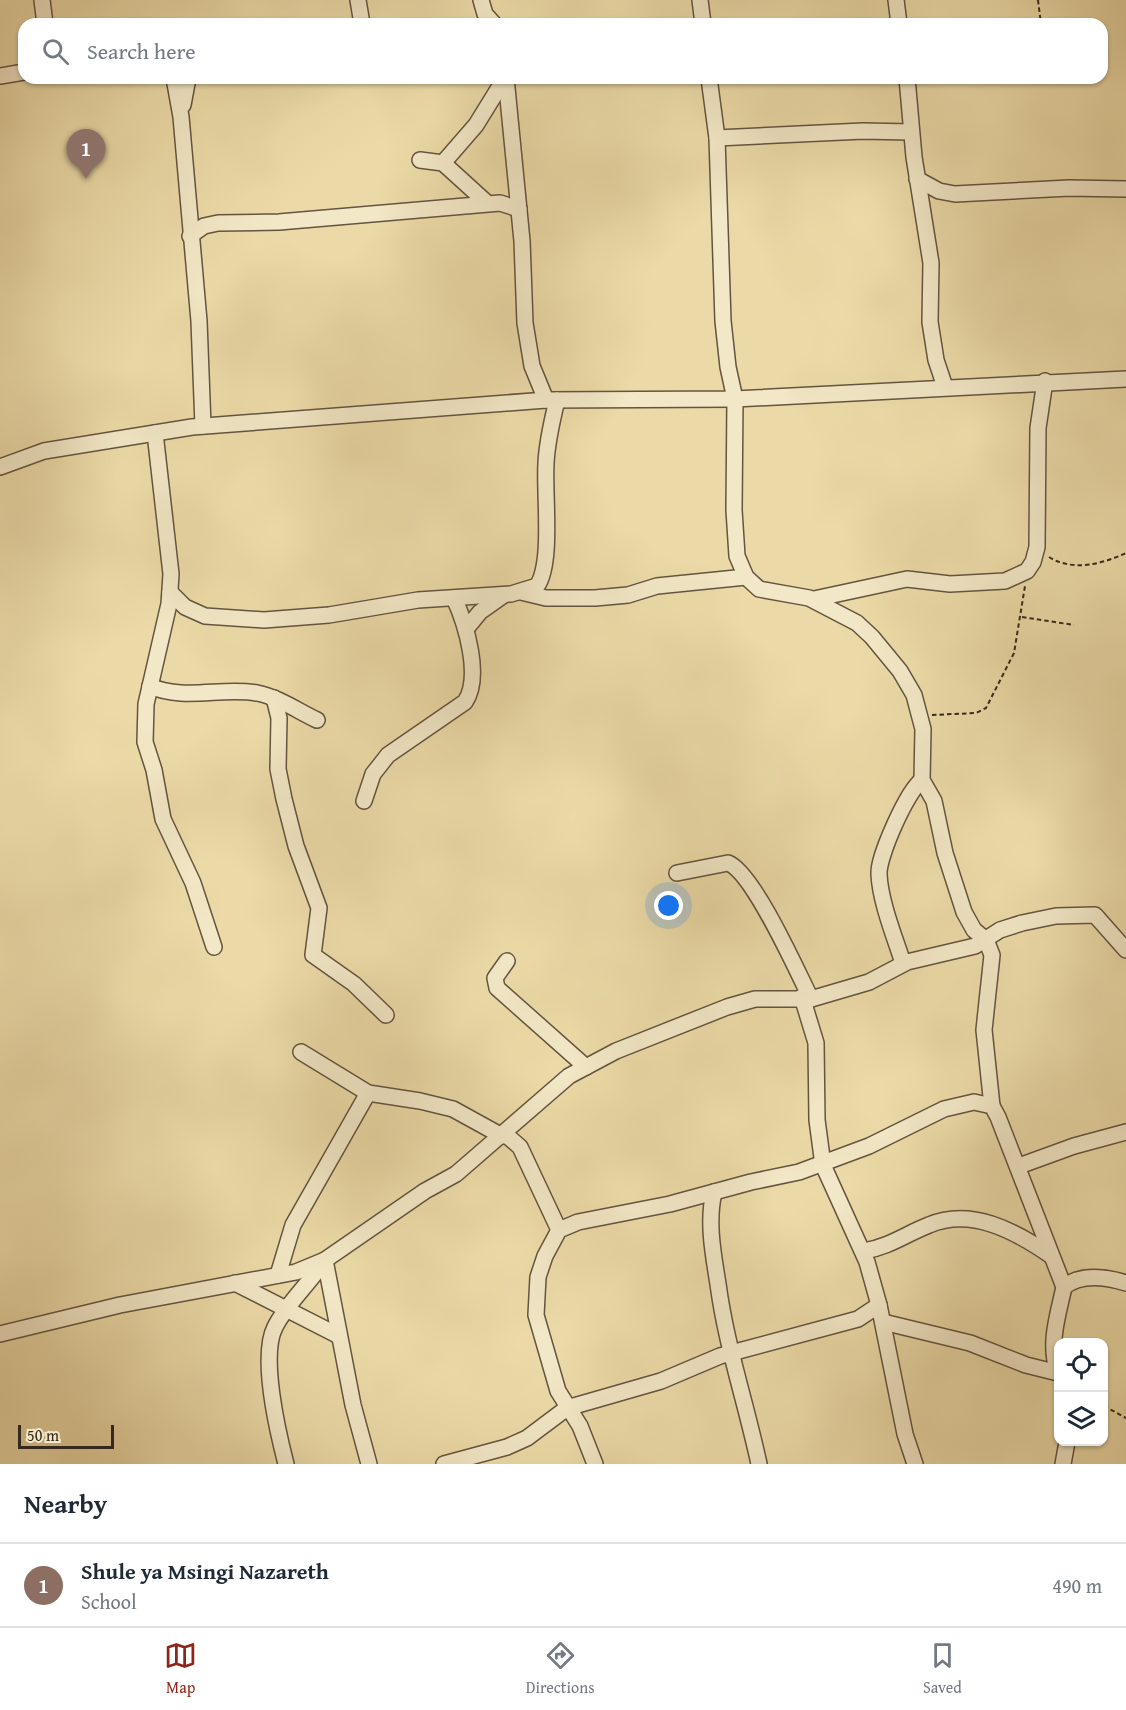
<!DOCTYPE html>
<style>
:root{--surface:#fff;--page:#f2f2f3;--text:#1f2937;--muted:#747a83;--line:#e0e1e3;--accent:#8f2418}
body{margin:0;font-family:"Gentium Book Plus",serif;background:var(--page);color:var(--text)}
.controls{position:absolute;right:18px;bottom:18px;display:grid;overflow:hidden;border-radius:12px;box-shadow:0 2px 4px #0004}
.controls button{width:54px;height:54px;display:grid;place-items:center;padding:0;border:0;border-bottom:2px solid var(--line);background:var(--surface);color:var(--text);font:30px sans-serif}
.scale{position:absolute;left:18px;bottom:15px;width:96px;box-sizing:border-box;padding-left:6px;border:3px solid #37281d;border-top:0;font-size:16px;line-height:21px;white-space:nowrap;color:#37281d;-webkit-text-stroke:4px #f2e7c6;paint-order:stroke}
.you{position:absolute;left:669px;top:906px;width:21px;height:21px;margin:-15px;border:4px solid #fff;border-radius:50%;background:#1a73e8;box-shadow:0 0 0 9px #1a73e833}
.badge{display:grid;place-items:center;width:39px;height:39px;border-radius:50%;background:var(--accent);color:#fff;font-size:20px;font-weight:700}
.pin{position:absolute;translate:-50% -50px;filter:drop-shadow(0 2px 3px #0008)}
.pin::after{content:'';position:absolute;top:32px;width:21px;height:18px;background:inherit;clip-path:polygon(0 0,100% 0,50% 100%)}
.list{margin:0;padding:0;list-style:none}
h2{display:flex;justify-content:space-between;align-items:center;height:78px;margin:0;padding:0 24px;font-size:26px}
h2 small{font-size:20px;font-weight:400;color:var(--muted)}
.list li{display:grid;grid-template-columns:39px 1fr auto;gap:18px;align-items:center;box-sizing:border-box;height:84px;padding:0 24px;border-top:2px solid var(--line)}
.list b{display:block;font-size:22px;white-space:nowrap}
.list p{margin:0;font-size:20px;white-space:nowrap;color:var(--muted)}
.list em{font-size:20px;font-style:normal;color:var(--muted)}
.icon{flex:none;width:33px;height:33px;fill:none;stroke:currentColor;stroke-width:2;stroke-linecap:round;stroke-linejoin:round}
.map{position:relative;flex:none;width:1126px;height:1464px;overflow:hidden}
.search{position:absolute;background:var(--surface);box-shadow:0 2px 4px #0004;left:18px;right:18px;top:18px;height:66px;display:flex;align-items:center;gap:15px;box-sizing:border-box;padding:0 21px;border-radius:18px;color:var(--muted);font-size:22px}
.sheet{height:162px;background:var(--surface)}
nav{display:flex;justify-content:space-around;align-items:center;box-sizing:border-box;height:84px;border-top:2px solid var(--line);background:var(--surface);font-size:16px;color:var(--muted)}
nav a{display:grid;justify-items:center;gap:3px}
nav .on{color:var(--accent)}
.map>svg:first-child{display:block}
.lines{fill:none;stroke-linecap:round;stroke-linejoin:round}
.minor-casing{stroke:#645440;stroke-width:18}
.path{stroke:#37281d;stroke-width:2;stroke-dasharray:4.5 3;stroke-linecap:butt}
.minor{stroke:#f2e7c6;stroke-width:15}
</style>
<div class="map">
<svg width="1126" height="1464" viewBox="0 0 1126 1464">
<rect width="100%" height="100%" fill="#ebdaa7"/>
<filter id="stains"><feTurbulence type="fractalNoise" baseFrequency=".00333" numOctaves="4"/><feColorMatrix values="0 0 0 0 .2 0 0 0 0 .09 0 0 0 0 .02 0 0 0 .5 -.17"/></filter>
<radialGradient id="worn" r=".72"><stop offset=".6" stop-color="#630" stop-opacity="0"/><stop offset="1" stop-color="#630" stop-opacity=".3"/></radialGradient>
<g class="lines">
<!-- minor casing -->
<g class="minor-casing">
<g id="minor">
<path d="M 42,0 L 45,24"/>
<path d="M 358,0 L 362,24"/>
<path d="M 481,0 L 485,14 L 494,24"/>
<path d="M 700,0 L 703,24"/>
<path d="M 896,0 L 899,24"/>
<path d="M 0,76 L 24,72"/>
<path d="M 174,78 L 181,117 L 199,321 L 203,426"/>
<path d="M 506,78 L 522,241 L 525,323 L 532,366 L 546,400"/>
<path d="M 709,78 L 717,138 L 723,321 L 728,367 L 735,399 L 734,510 L 737,556 L 746,577 L 759,589 L 809,598 L 857,623 L 872,637 L 900,671 L 914,695 L 923,729 L 922,780 L 934,801 L 945,853 L 964,912 L 974,930 L 986,940 L 992,955 L 984,1030 L 992,1106"/>
<path d="M 907,78 L 914,157 L 931,263 L 930,322 L 936,360 L 945,387"/>
<path d="M 183,105 L 188,78"/>
<path d="M 717,138 L 863,131 L 911,132"/>
<path d="M 420,160 L 443,163 L 487,203"/>
<path d="M 443,163 L 476,125 L 505,78"/>
<path d="M 917,179 L 939,191 L 955,194 L 1069,188 L 1126,189"/>
<path d="M 190,236 L 204,226 L 218,223 L 279,222 L 500,203 L 519,209"/>
<path d="M 155,433 L 171,574 L 169,604 L 146,704 L 145,742 L 154,770 L 163,819 L 193,883 L 214,947"/>
<path d="M 0,467 L 44,451 L 192,427 L 546,400 L 735,399 L 1126,379"/>
<path d="M 170,592 L 185,607 L 205,616 L 264,620 L 329,615 L 418,600 L 511,594 L 537,586 C 553,563 544,495 546,463 C 547,441 552,421 557,400"/>
<path d="M 521,592 L 546,598 L 595,598 L 628,595 L 657,586 L 746,577"/>
<path d="M 814,599 L 907,579 L 950,584 L 1005,581 L 1027,571 L 1033,562 L 1037,547 L 1038,428 L 1045,381"/>
<path d="M 466,629 L 480,612 L 504,595"/>
<path d="M 150,686 C 184,701 221,687 257,693 C 278,697 298,711 317,720"/>
<path d="M 274,698 L 279,718 L 278,769 L 284,799 L 296,846 L 319,908 L 313,955 L 354,984 L 386,1015"/>
<path d="M 364,801 L 373,774 L 388,755 L 465,702 C 482,677 466,624 454,598"/>
<path d="M 677,873 L 728,863 C 753,872 797,971 811,999"/>
<path d="M 507,961 L 495,978 L 497,988 L 586,1067"/>
<path d="M 903,963 C 895,938 880,901 879,874 C 878,857 907,791 922,780"/>
<path d="M 802,997 L 816,1043 L 817,1120 L 823,1165 L 867,1262 L 879,1305 L 905,1434 L 915,1464"/>
<path d="M 301,1052 L 368,1093 L 420,1101 L 453,1109 L 502,1136"/>
<path d="M 505,1134 L 520,1147 L 559,1230"/>
<path d="M 1019,1166 L 1074,1146 L 1126,1132"/>
<path d="M 714,1192 C 707,1222 713,1253 718,1284 C 726,1345 746,1403 759,1464"/>
<path d="M 864,1251 C 889,1247 906,1234 929,1225 C 971,1207 1015,1231 1050,1255"/>
<path d="M 325,1260 L 353,1405 L 369,1464"/>
<path d="M 278,1275 L 293,1225 L 368,1093"/>
<path d="M 235,1283 L 339,1336"/>
<path d="M 883,1322 L 970,1343 L 1026,1365 L 1058,1373"/>
<path d="M 0,1334 L 120,1305 L 296,1272 L 325,1260 L 425,1191 L 456,1174 L 569,1076 L 616,1051 L 727,1007 L 755,999 L 811,999 L 869,982 L 907,962 L 975,946 L 1000,930 L 1022,923 L 1056,916 L 1095,915 L 1126,950"/>
<path d="M 1058,1372 C 1048,1344 1058,1315 1064,1287 C 1081,1273 1106,1277 1126,1283"/>
<path d="M 286,1464 C 278,1433 260,1356 275,1327 C 287,1303 310,1283 325,1260"/>
<path d="M 444,1464 L 507,1447 L 527,1438 L 567,1408 L 661,1381 L 720,1356 L 858,1319 L 879,1305"/>
<path d="M 595,1464 L 580,1426 L 558,1391 L 536,1315 L 538,1277 L 545,1256 L 559,1230 L 578,1222 L 670,1204 L 751,1182 L 799,1172 L 869,1146 L 944,1109 L 974,1102 L 992,1106 L 998,1117 L 1064,1287"/>
<path d="M 1063,1464 L 1067,1442"/>
</g>
</g>
<!-- path -->
<g class="path">
<path d="M 1038,0 L 1041,24"/>
<path d="M 1049,557 C 1073,572 1102,564 1126,553"/>
<path d="M 1022,617 L 1074,625"/>
<path d="M 932,715 L 976,713 L 986,708 L 1014,653 L 1025,586"/>
<path d="M 1104,1406 L 1126,1418"/>
</g>
<!-- minor -->
<use href="#minor" class="minor"/>
</g>
<rect width="100%" height="100%" filter="url(#stains)"/>
<rect width="100%" height="100%" fill="url(#worn)"/>
</svg>
<div class="controls">
<button><svg class="icon" aria-label="locate" viewBox="0 0 24 24"><circle cx="12" cy="12" r="6"/><path d="M12 2v4M12 18v4M2 12h4M18 12h4"/></svg></button>
<button><svg class="icon" aria-label="layers" viewBox="0 0 24 24"><path d="M12 4l9 5-9 5-9-5zM3 14l9 5 9-5"/></svg></button>
</div>
<div class="scale">50 m</div>
<div class="you"></div>
<div class="pin badge" style="left:86px;top:179px;background:#8d6e63">1</div>
<div class="search"><svg class="icon" aria-label="search" viewBox="0 0 24 24"><circle cx="10" cy="10" r="6"/><path d="M15 15l6 6"/></svg>Search here</div>
</div>
<section class="sheet">
<h2>Nearby<small></small></h2>
<ul class="list">
<li><span class="badge" style="background:#8d6e63">1</span><div><b>Shule ya Msingi Nazareth</b><p>School</p></div><em>490 m</em></li>
</ul>
</section>
<nav>
<a class="on"><svg class="icon" aria-label="map" viewBox="0 0 24 24"><path d="M3 6l6-2 6 2 6-2v14l-6 2-6-2-6 2zM9 4v14M15 6v14"/></svg>Map</a>
<a><svg class="icon" aria-label="directions" viewBox="0 0 24 24"><path d="M12 3l9 9-9 9-9-9zM9 14v-3h6M13 9l2 2-2 2"/></svg>Directions</a>
<a><svg class="icon" aria-label="saved" viewBox="0 0 24 24"><path d="M7 4h10v16l-5-4-5 4z"/></svg>Saved</a>
</nav>
